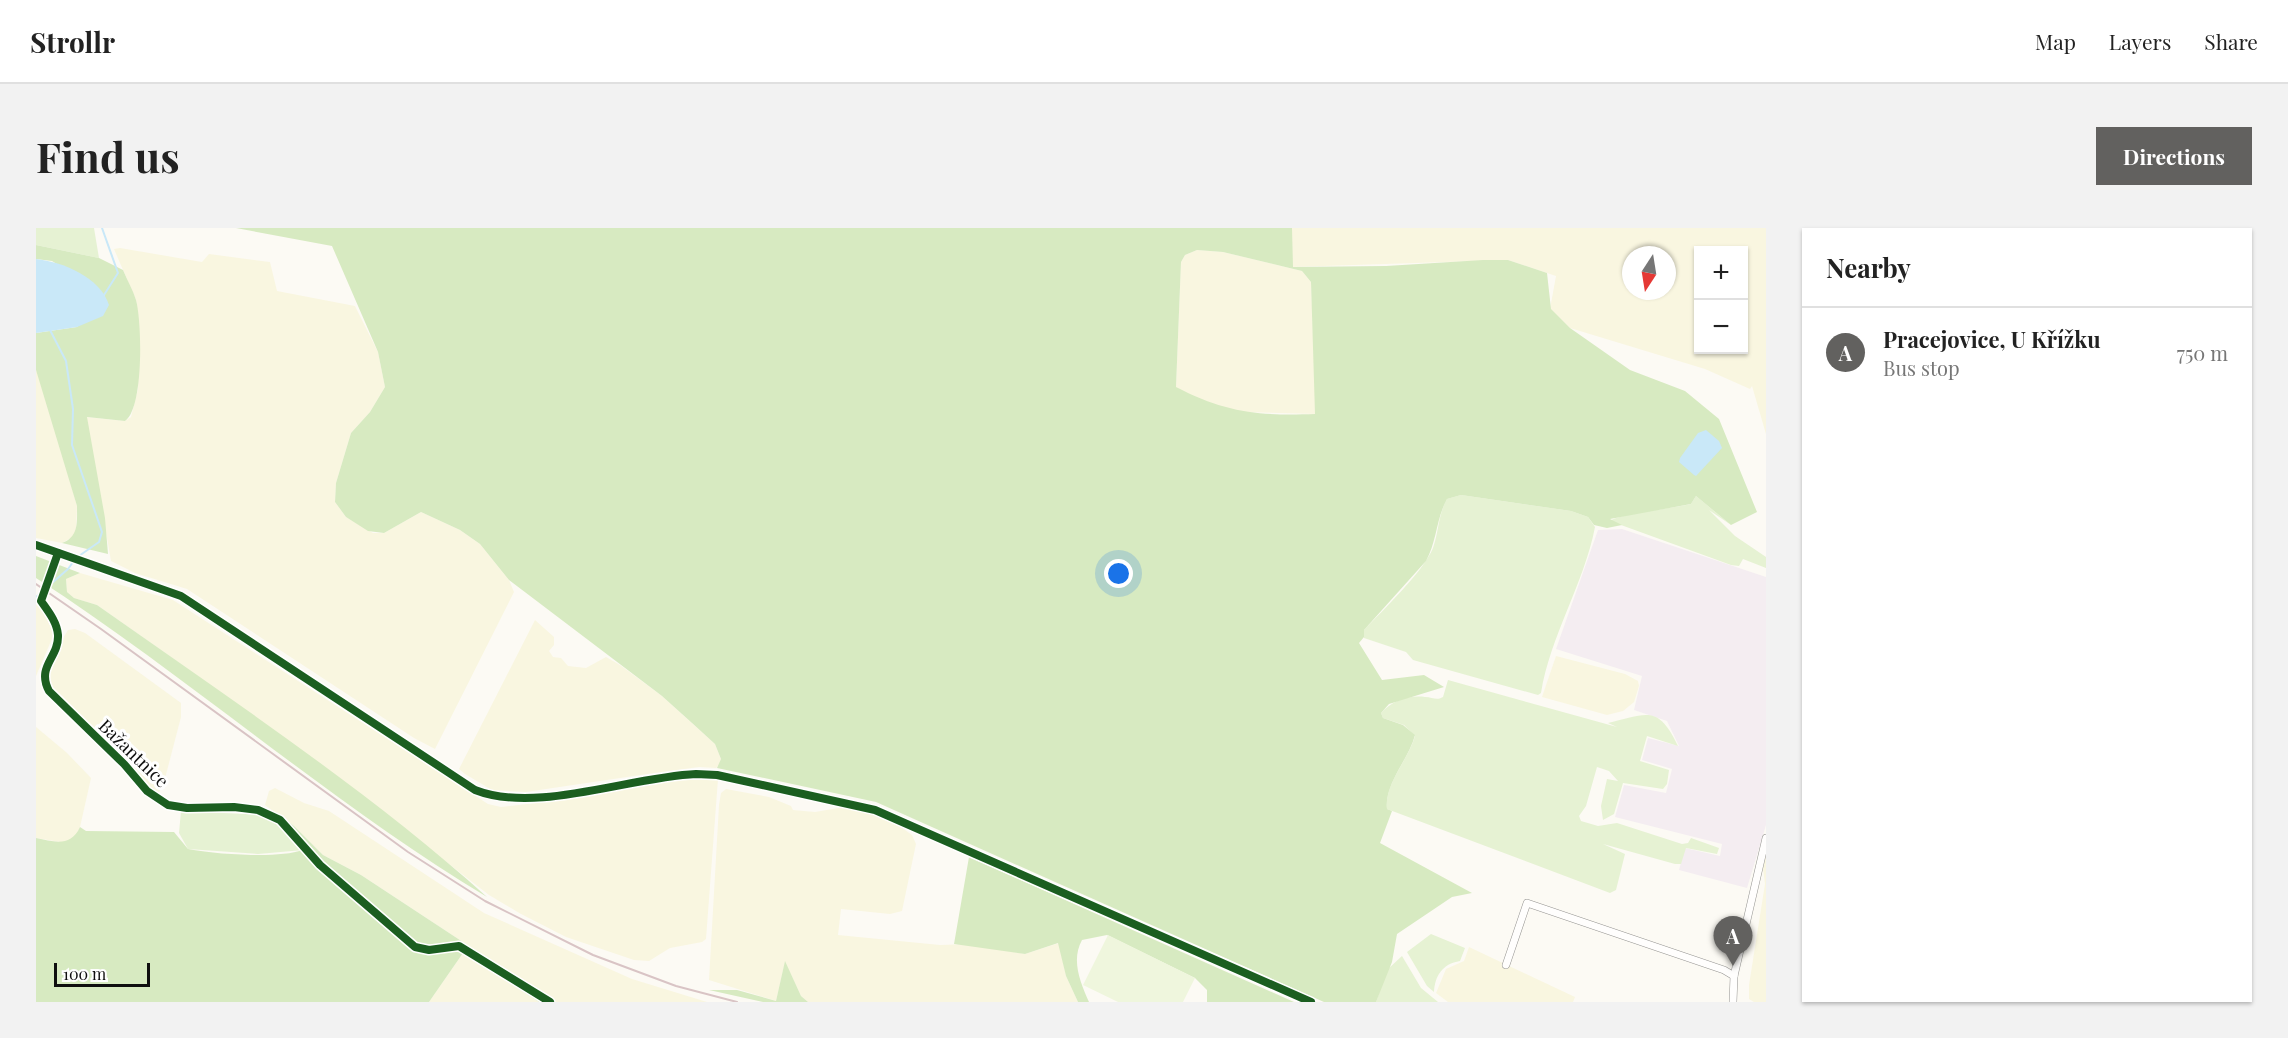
<!DOCTYPE html>
<meta charset="utf-8">
<style>
:root{--surface:#fff;--page:#f2f2f2;--text:#222;--muted:#767676;--line:#e0e0e0;--accent:#62615f}
body{margin:0;font-family:"Playfair Display",serif;background:var(--page);color:var(--text)}
.controls{position:absolute;right:18px;top:18px;display:grid;overflow:hidden;border-radius:0px;box-shadow:0 2px 4px #0004}
.controls button{width:54px;height:54px;display:grid;place-items:center;padding:0;border:0;border-bottom:2px solid var(--line);background:var(--surface);color:var(--text);font:30px sans-serif}
.compass{position:absolute;left:1586px;top:18px;width:54px;height:54px;border-radius:50%;background:var(--surface);box-shadow:0 2px 4px #0004;rotate:192deg}
.scale{position:absolute;left:18px;bottom:15px;width:96px;box-sizing:border-box;padding-left:6px;border:3px solid #0f0f0f;border-top:0;font-size:16px;line-height:21px;white-space:nowrap;color:#0f0f0f;-webkit-text-stroke:4px #fff;paint-order:stroke}
.you{position:absolute;left:1083px;top:346px;width:21px;height:21px;margin:-15px;border:4px solid #fff;border-radius:50%;background:#1a73e8;box-shadow:0 0 0 9px #1a73e833}
.badge{display:grid;place-items:center;width:39px;height:39px;border-radius:50%;background:var(--accent);color:#fff;font-size:20px;font-weight:700}
.pin{position:absolute;translate:-50% -50px;filter:drop-shadow(0 2px 3px #0008)}
.pin::after{content:'';position:absolute;top:32px;width:21px;height:18px;background:inherit;clip-path:polygon(0 0,100% 0,50% 100%)}
.list{margin:0;padding:0;list-style:none}
h2{display:flex;justify-content:space-between;align-items:center;height:78px;margin:0;padding:0 24px;font-size:26px}
h2 small{font-size:20px;font-weight:400;color:var(--muted)}
.list li{display:grid;grid-template-columns:39px 1fr auto;gap:18px;align-items:center;box-sizing:border-box;height:90px;padding:0 24px;border-top:2px solid var(--line)}
.list b{display:block;font-size:22px;white-space:nowrap}
.list p{margin:0;font-size:20px;white-space:nowrap;color:var(--muted)}
.list em{font-size:20px;font-style:normal;color:var(--muted)}
.map{position:relative;flex:none;width:1730px;height:774px;overflow:hidden;border-radius:0px}
header{display:flex;align-items:center;gap:36px;box-sizing:border-box;height:84px;padding:0 30px;background:var(--surface);border-bottom:2px solid var(--line)}
header strong{font-size:28px}
nav{display:flex;gap:33px;margin-inline-start:auto;font-size:21px}
.intro{display:flex;align-items:center;justify-content:space-between;box-sizing:border-box;height:144px;padding:0 36px}
h1{margin:0;font-size:42px}
.button{padding:15px 27px;border-radius:0px;background:var(--accent);color:#fff;font-size:21px;font-weight:700}
main{display:flex;gap:36px;padding:0 36px}
aside{flex:1;background:var(--surface);border-radius:0px;box-shadow:0 2px 4px #0004}
.map>svg:first-child{display:block}
.industrial{fill:#f4edf1}
.farmland{fill:#f9f6e0;fill-rule:evenodd}
.green{fill:#e6f2d3}
.forest{fill:#d7eac1;fill-rule:evenodd}
.pitch{fill:#eff6dd}
.water{fill:#c9e8f8}
.lines{fill:none;stroke-linecap:round;stroke-linejoin:round}
.stream{stroke:#c9e8f8;stroke-width:2}
.minor-casing{stroke:#969592;stroke-width:8}
.minor{stroke:#fffefd;stroke-width:7}
.rail{stroke:#d9c4c5;stroke-width:2}
.cycleway-casing{stroke:#fff;stroke-width:11}
.cycleway{stroke:#1b5e20;stroke-width:8}
.labels{text-anchor:middle;dominant-baseline:central;stroke-width:6;stroke-linejoin:round;paint-order:stroke}
.street-label{font-size:18px;fill:#0f0f0f;stroke:#fff}
</style>
<header>
<strong>Strollr</strong>
<nav><a>Map</a><a>Layers</a><a>Share</a></nav>
</header>
<div class="intro"><h1>Find us</h1><a class="button">Directions</a></div>
<main>
<div class="map">
<svg width="1730" height="774" viewBox="0 0 1730 774">
<rect width="100%" height="100%" fill="#fcfaf4"/>
<!-- industrial -->
<path class="industrial" d="M 1586,301 L 1730,349 L 1730,597 L 1711,660 L 1643,642 L 1649,620 L 1684,628 L 1686,616 L 1579,589 L 1588,557 L 1630,565 L 1636,541 L 1606,532 L 1612,510 L 1643,518 L 1631,493 L 1598,482 L 1606,448 L 1520,421 L 1562,302 Z"/>
<!-- farmland -->
<g class="farmland">
<path d="M 1256,0 L 1730,0 L 1730,206 L 1716,158 L 1714,161 L 1669,141 L 1534,100 L 1514,81 L 1520,48 L 1472,32 L 1256,39 ZM 1662,22 L 1708,22 L 1708,122 L 1662,122 ZM 1595,27 L 1631,27 L 1631,63 L 1595,63 Z"/>
<path d="M 84,20 L 166,34 L 173,26 L 234,34 L 241,63 L 319,78 L 342,124 L 349,159 L 334,184 L 315,205 L 300,255 L 299,274 L 310,289 L 337,305 L 348,305 L 385,284 L 424,302 L 444,316 L 473,352 L 478,364 L 399,521 L 378,510 L 151,361 L 99,345 L 75,333 L 50,189 L 89,193 L 95,189 L 102,161 L 103,97 L 100,72 L 78,21 Z"/>
<path d="M 1161,22 L 1187,24 L 1266,43 L 1275,54 L 1280,186 L 1203,184 L 1180,179 L 1140,160 L 1145,34 L 1149,27 Z"/>
<path d="M 0,142 L 17,189 L 41,278 L 40,307 L 26,315 L 0,310 Z"/>
<path d="M 44,345 L 137,372 L 452,576 L 465,579 L 517,573 L 654,550 L 682,551 L 670,711 L 666,714 L 634,720 L 613,733 L 598,732 L 530,709 L 485,686 L 453,667 L 289,540 L 149,439 L 61,377 L 38,370 L 31,364 L 30,351 Z"/>
<path d="M 0,376 L 6,381 L 18,406 L 0,448 Z"/>
<path d="M 499,392 L 518,409 L 518,417 L 513,423 L 517,429 L 525,430 L 532,438 L 550,440 L 570,429 L 584,437 L 626,468 L 679,516 L 685,531 L 684,537 L 680,540 L 663,539 L 618,545 L 490,564 L 456,562 L 429,546 L 423,541 Z"/>
<path d="M 39,401 L 49,405 L 145,475 L 145,489 L 127,558 L 121,567 L 9,454 L 11,441 L 23,417 L 32,402 Z"/>
<path d="M 1520,428 L 1589,446 L 1602,453 L 1603,458 L 1598,474 L 1587,483 L 1571,487 L 1506,469 Z"/>
<path d="M 0,499 L 31,525 L 55,550 L 44,599 L 40,609 L 30,615 L 0,610 Z"/>
<path d="M 239,560 L 268,575 L 293,583 L 448,685 L 596,751 L 671,774 L 518,774 L 325,647 L 287,627 L 258,598 L 229,577 L 233,563 Z"/>
<path d="M 690,561 L 733,569 L 755,578 L 757,582 L 779,584 L 808,579 L 829,583 L 858,594 L 876,607 L 880,616 L 866,683 L 854,686 L 805,681 L 802,707 L 904,717 L 934,716 L 989,726 L 1023,715 L 1030,748 L 1042,774 L 772,774 L 765,768 L 749,734 L 740,773 L 673,752 L 683,577 L 685,565 Z"/>
<path d="M 1730,627 L 1730,774 L 1718,774 L 1713,771 L 1713,757 L 1729,656 L 1727,640 Z"/>
<path d="M 1433,719 L 1539,769 L 1537,774 L 1412,774 L 1400,765 L 1410,741 L 1428,733 Z"/>
<path d="M 427,725 L 503,774 L 393,774 Z"/>
</g>
<!-- green -->
<g class="green">
<path d="M 0,0 L 58,0 L 63,30 L 0,17 Z"/>
<path d="M 1425,267 L 1535,283 L 1552,289 L 1559,299 C 1548,356 1514,408 1505,465 L 1502,467 L 1377,432 L 1370,424 L 1328,410 L 1328,402 C 1347,382 1387,344 1397,320 C 1403,303 1402,287 1411,271 Z"/>
<path d="M 1660,268 L 1695,297 L 1673,282 L 1699,308 L 1730,329 L 1730,340 L 1707,331 L 1703,338 L 1695,337 L 1574,293 C 1582,286 1639,280 1655,276 Z"/>
<path d="M 1412,452 L 1581,499 L 1572,495 C 1611,486 1622,476 1642,518 L 1611,508 L 1604,533 L 1633,542 L 1631,556 L 1627,561 L 1587,555 L 1578,586 L 1567,592 L 1565,578 L 1571,551 L 1582,553 L 1573,543 L 1561,539 L 1550,578 L 1543,588 L 1545,593 L 1562,598 L 1581,595 L 1646,616 L 1652,615 L 1655,610 L 1683,620 L 1681,626 L 1650,620 L 1645,636 L 1639,636 L 1567,616 L 1589,626 L 1580,662 L 1574,665 L 1351,581 C 1348,556 1373,531 1379,508 L 1368,497 L 1347,490 L 1345,485 C 1356,473 1372,467 1389,469 C 1397,469 1400,473 1407,469 Z"/>
<path d="M 145,583 L 230,587 L 241,593 L 267,622 L 222,626 L 152,621 L 143,605 Z"/>
<path d="M 1395,706 L 1429,720 L 1424,733 C 1406,736 1399,748 1398,764 L 1391,758 L 1371,724 Z"/>
<path d="M 1366,728 L 1385,760 L 1402,774 L 1340,774 L 1351,742 Z"/>
</g>
<!-- forest -->
<g class="forest">
<path d="M 200,0 L 1256,0 L 1257,39 L 1350,38 L 1447,32 L 1472,32 L 1511,45 L 1515,81 L 1534,100 L 1594,142 L 1649,163 L 1683,191 L 1721,284 L 1695,297 L 1660,268 L 1655,276 L 1574,291 L 1586,297 L 1571,300 L 1558,297 L 1552,289 L 1535,283 L 1425,267 L 1411,271 C 1400,291 1401,313 1390,333 L 1328,402 L 1328,409 L 1323,415 L 1346,452 L 1388,447 L 1408,459 L 1353,476 L 1345,485 L 1347,490 L 1367,497 L 1379,507 C 1373,531 1348,556 1351,581 L 1356,583 L 1344,615 L 1436,665 L 1416,669 L 1361,706 L 1356,734 L 1340,774 L 1288,774 L 840,574 L 681,540 L 685,531 L 679,516 L 656,495 L 626,468 L 473,352 L 444,316 L 424,302 L 385,284 L 348,305 L 332,303 L 310,289 L 299,274 L 300,255 L 315,205 L 334,184 L 349,159 L 342,124 L 296,18 ZM 1161,22 L 1187,24 L 1266,43 L 1275,54 L 1279,186 C 1224,188 1190,185 1140,159 L 1145,34 L 1149,27 Z"/>
<path d="M 0,17 L 63,30 L 87,42 C 91,52 97,62 100,72 C 106,94 108,180 89,193 L 51,189 L 69,290 L 72,326 L 26,315 C 43,309 41,294 41,278 L 0,142 L 0,105 L 41,99 L 69,67 L 16,33 L 0,31 Z"/>
<path d="M 0,328 L 44,345 L 30,351 L 31,364 L 38,370 L 61,377 C 191,469 332,562 451,669 C 295,575 154,450 0,350 Z"/>
<path d="M 240,584 L 258,598 L 287,627 L 325,647 L 518,774 L 503,774 L 427,725 L 393,774 L 0,774 L 0,610 C 19,614 35,619 44,599 L 50,603 L 138,604 L 152,621 C 176,626 244,631 266,622 L 241,593 L 230,587 Z"/>
<path d="M 933,629 L 1258,774 L 1171,774 L 1171,762 L 1159,750 L 1071,707 L 1046,712 C 1035,732 1044,754 1053,774 L 1042,774 L 1030,748 L 1022,715 L 989,726 L 918,716 Z"/>
<path d="M 749,733 L 765,768 L 772,774 L 727,774 L 673,762 L 701,762 L 740,773 Z"/>
</g>
<!-- pitch -->
<path class="pitch" d="M 1072,707 L 1159,750 L 1147,774 L 1082,774 L 1047,757 Z"/>
<!-- water -->
<g class="water">
<path d="M 0,31 C 27,34 64,49 73,77 L 67,88 L 41,99 L 0,105 Z"/>
<path d="M 1670,202 L 1683,213 L 1686,220 L 1660,248 L 1658,247 L 1643,234 L 1644,230 L 1662,205 Z"/>
</g>
<g class="lines">
<!-- stream -->
<g class="stream">
<path d="M 66,0 L 82,45 L 68,67"/>
<path d="M 0,369 L 32,341 L 40,330 L 63,314 L 66,304 L 36,217 L 37,181 L 30,133 L 14,102"/>
</g>
<!-- minor casing -->
<g class="minor-casing">
<g id="minor">
<path d="M 0,317 L 145,368 L 439,562 C 500,586 593,549 660,546 L 681,547 L 839,582 L 1275,774"/>
<path d="M 11,359 L 22,325"/>
<path d="M 7,367 L 5,373 C 12,383 21,394 22,407 C 23,430 0,438 13,463 L 88,536 L 111,563 L 132,577 L 151,580 L 198,579 L 222,582 L 244,592 L 284,637 L 379,719 L 393,722 L 423,718 L 514,774"/>
<path d="M 1470,737 L 1491,675 L 1688,742 L 1698,748"/>
<path d="M 1697,774 L 1698,748 L 1730,610"/>
</g>
</g>
<!-- minor -->
<use href="#minor" class="minor"/>
<!-- rail -->
<path class="rail" d="M 0,356 L 65,401 L 372,624 L 449,673 L 557,727 L 640,758 L 701,774"/>
<!-- cycleway casing -->
<g class="cycleway-casing">
<g id="cycleway">
<path d="M 0,317 L 145,368 L 439,562 C 500,586 593,549 660,546 L 681,547 L 839,582 L 1275,774"/>
<path d="M 22,325 L 5,373 C 12,383 21,394 22,407 C 23,430 0,438 13,463 L 88,536 L 111,563 L 132,577 L 151,580 L 198,579 L 222,582 L 244,592 L 284,637 L 379,719 L 393,722 L 423,718 L 514,774"/>
</g>
</g>
<!-- cycleway -->
<use href="#cycleway" class="cycleway"/>
</g>
<g class="labels">
<!-- street labels -->
<g class="street-label">
<text transform="translate(98 525) rotate(44)">Bažantnice</text>
</g>
</g>
</svg>
<div class="controls">
<button>+</button>
<button>−</button>
</div>
<svg class="compass" viewBox="-18 -18 36 36"><path d="M0-13l5 13h-10z" fill="#e53935"/><path d="M0 13l5-13h-10z" fill="#767676"/></svg>
<div class="scale">100 m</div>
<div class="you"></div>
<div class="pin badge" style="left:1697px;top:738px">A</div>
</div>
<aside>
<h2>Nearby<small></small></h2>
<ul class="list">
<li><span class="badge">A</span><div><b>Pracejovice, U Křížku</b><p>Bus stop</p></div><em>750 m</em></li>
</ul>
</aside>
</main>
